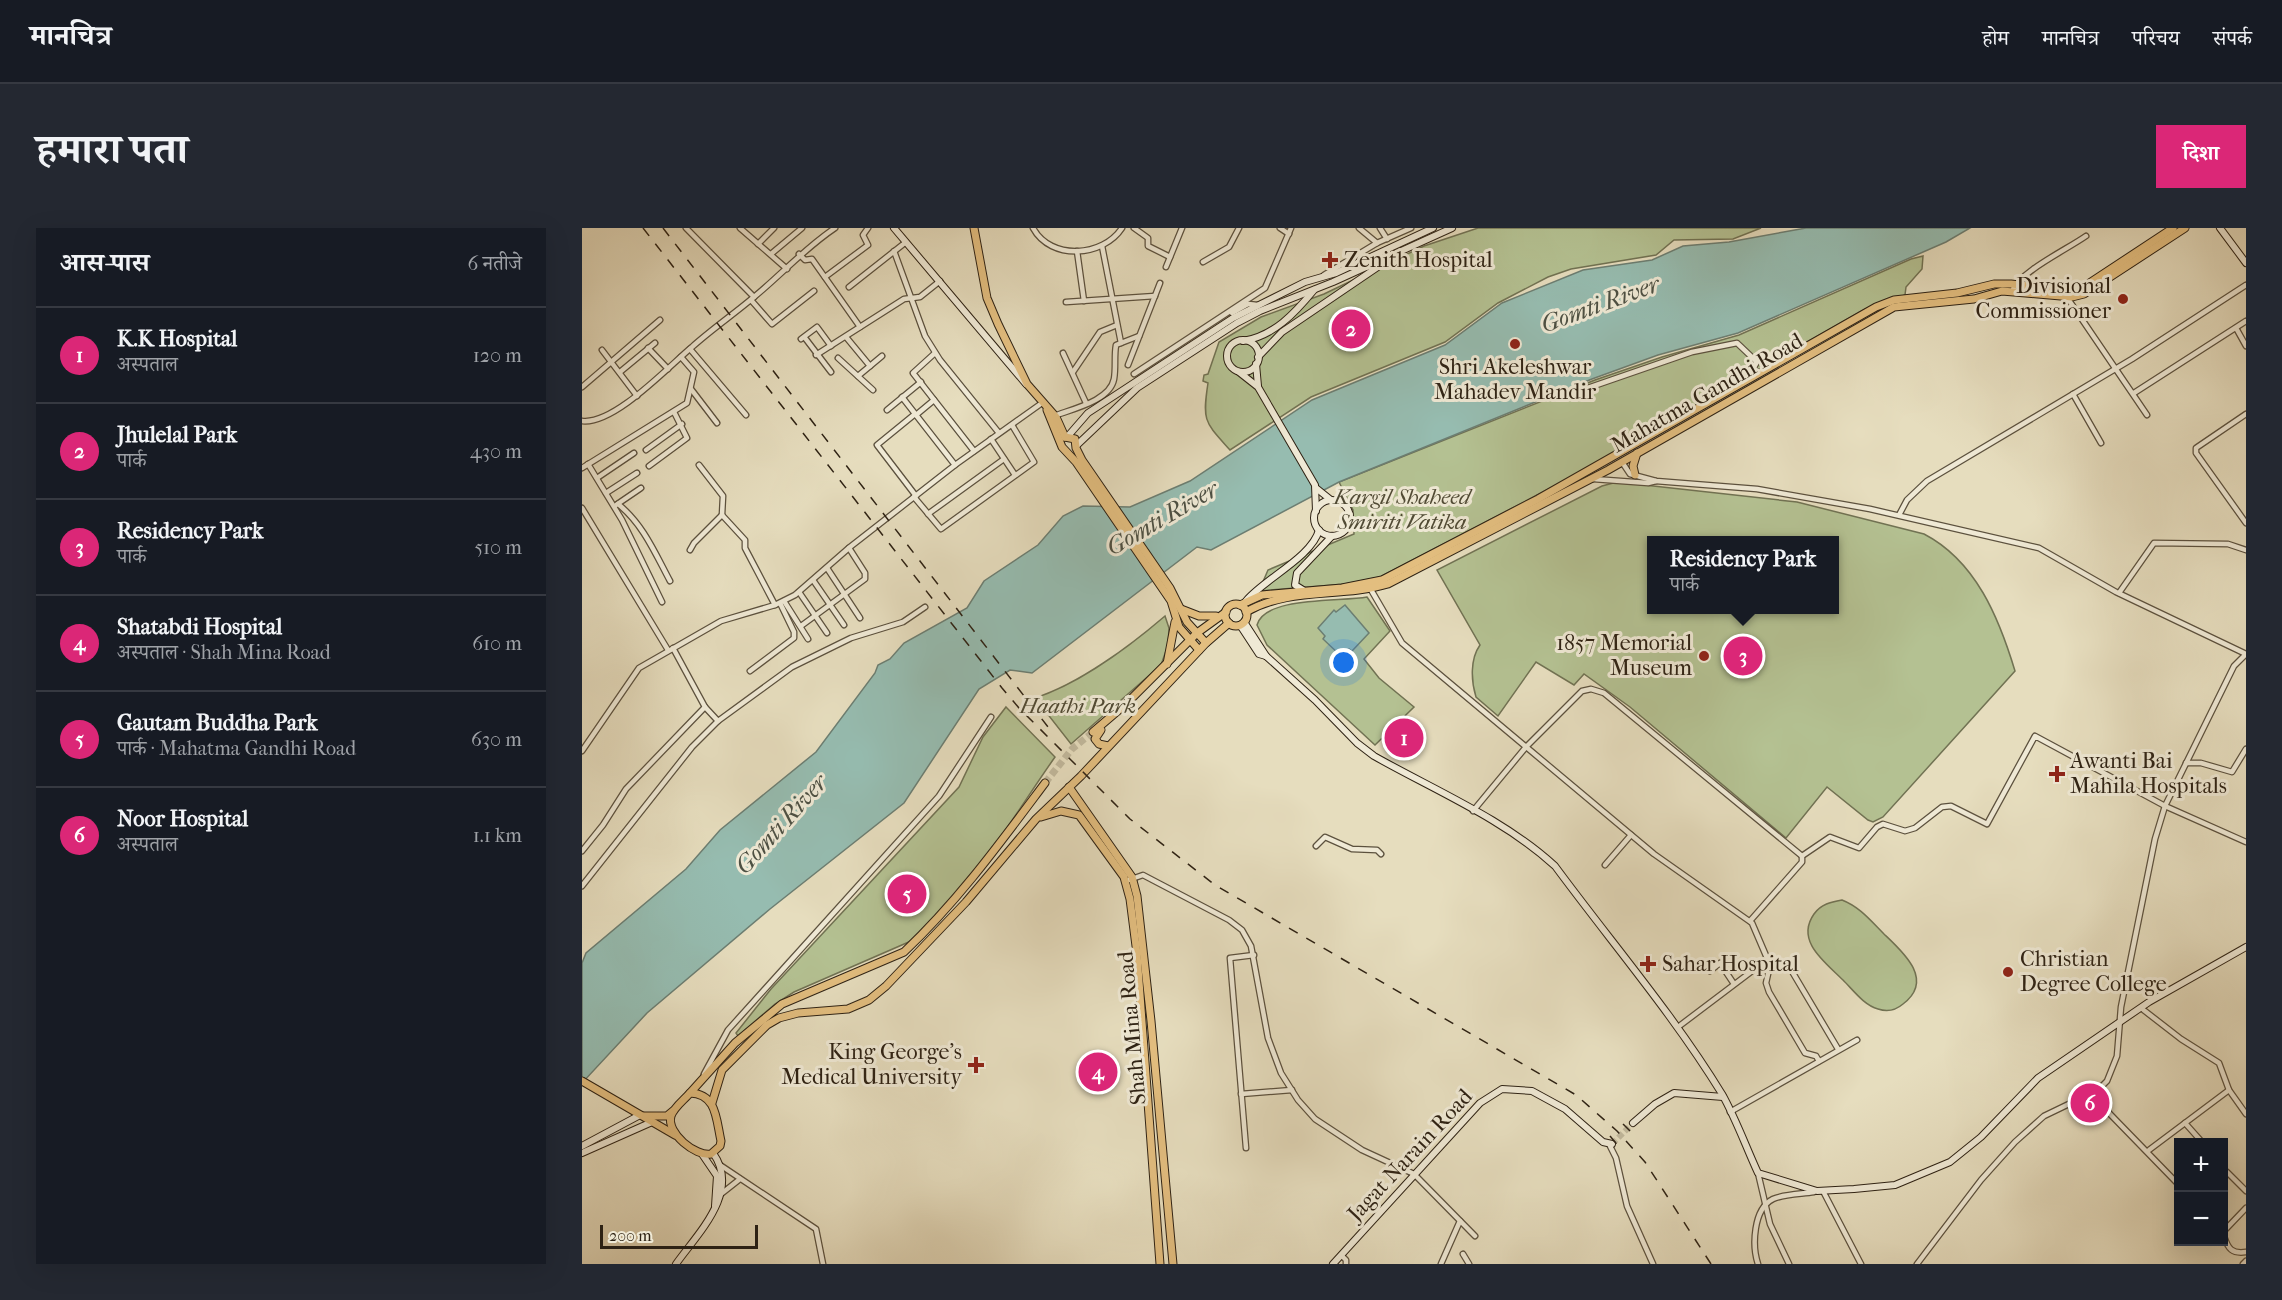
<!DOCTYPE html>
<html lang="hi">
<meta charset="utf-8">
<style>
:root{--surface:#171b24;--page:#242831;--text:#f1f3f6;--muted:#9ea1a6;--line:#363941;--accent:#db2777}
body{margin:0;font-family:"IM FELL French Canon","Noto Serif Devanagari",serif;background:var(--page);color:var(--text)}
.controls{position:absolute;right:18px;bottom:18px;display:grid;overflow:hidden;border-radius:0px;box-shadow:0 6px 24px #0002}
.controls button{width:54px;height:54px;display:grid;place-items:center;padding:0;border:0;border-bottom:2px solid var(--line);background:var(--surface);color:var(--text);font:30px sans-serif}
.scale{position:absolute;left:18px;bottom:15px;width:158px;box-sizing:border-box;padding-left:6px;border:3px solid #2e2214;border-top:0;font-size:16px;line-height:21px;white-space:nowrap;color:#2e2214;-webkit-text-stroke:4px #efe9d5;paint-order:stroke}
.you{position:absolute;left:762px;top:435px;width:21px;height:21px;margin:-15px;border:4px solid #fff;border-radius:50%;background:#1a73e8;box-shadow:0 0 0 9px #1a73e833}
.badge{display:grid;place-items:center;width:39px;height:39px;border-radius:50%;background:var(--accent);color:#fff;font-size:20px;font-weight:700}
.pin{position:absolute;translate:-50% -50%;border:3px solid #fff;box-shadow:0 2px 6px #0006}
.popup{position:absolute;left:1065px;top:308px;width:192px;height:78px;box-sizing:border-box;display:grid;place-content:center;border-radius:0px;background:var(--surface);filter:drop-shadow(0 2px 4px #0005);font-size:20px;white-space:nowrap;color:var(--muted)}
.popup b{font-size:22px;color:var(--text)}
.popup::after{content:'';position:absolute;left:50%;top:100%;margin-left:-12px;border:12px solid transparent;border-top-color:var(--surface)}
.list{margin:0;padding:0;list-style:none}
h2{display:flex;justify-content:space-between;align-items:center;height:78px;margin:0;padding:0 24px;font-size:26px}
h2 small{font-size:20px;font-weight:400;color:var(--muted)}
.list li{display:grid;grid-template-columns:39px 1fr auto;gap:18px;align-items:center;box-sizing:border-box;height:96px;padding:0 24px;border-top:2px solid var(--line)}
.list b{display:block;font-size:22px;white-space:nowrap}
.list p{margin:0;font-size:20px;white-space:nowrap;color:var(--muted)}
.list em{font-size:20px;font-style:normal;color:var(--muted)}
.map{position:relative;flex:none;width:1664px;height:1036px;overflow:hidden;border-radius:0px}
header{display:flex;align-items:center;gap:36px;box-sizing:border-box;height:84px;padding:0 30px;background:var(--surface);border-bottom:2px solid var(--line)}
header strong{font-size:28px}
nav{display:flex;gap:33px;margin-inline-start:auto;font-size:21px}
.intro{display:flex;align-items:center;justify-content:space-between;box-sizing:border-box;height:144px;padding:0 36px}
h1{margin:0;font-size:42px}
.button{padding:15px 27px;border-radius:0px;background:var(--accent);color:#fff;font-size:21px;font-weight:700}
main{display:flex;gap:36px;padding:0 36px}
aside{flex:1;background:var(--surface);border-radius:0px;box-shadow:0 6px 24px #0002}
.map>svg:first-child{display:block}
.green{fill:#b4c192;stroke:#717253;stroke-width:1.5;fill-rule:evenodd}
.water{fill:#96bcb0;stroke:#6c7e72;stroke-width:1.5}
.lines{fill:none;stroke-linecap:round;stroke-linejoin:round}
.secondary-tunnel{stroke:#c1b89c;stroke-width:6;stroke-dasharray:6 3;stroke-linecap:butt}
.primary-tunnel{stroke:#c1b89c;stroke-width:7;stroke-dasharray:7 3.5;stroke-linecap:butt}
.street-casing{stroke:#5c513e;stroke-width:7}
.secondary-casing{stroke:#2e2214;stroke-width:8}
.primary-casing{stroke:#2e2214;stroke-width:9}
.street{stroke:#efe9d5;stroke-width:4.5}
.secondary{stroke:#efe9d5;stroke-width:6}
.primary{stroke:#e3be7f;stroke-width:7}
.rail{stroke:#2e2214;stroke-width:1.5;stroke-dasharray:10 10;stroke-linecap:butt}
.poi-dot{fill:#8f2418;stroke:#efe9d5;stroke-width:2}
.labels{text-anchor:middle;dominant-baseline:central;stroke-width:6;stroke-linejoin:round;paint-order:stroke}
.poi-label{font-size:22px;fill:#2e2214;stroke:#efe9d5;text-anchor:start}
.street-label{font-size:22px;fill:#2e2214;stroke:#efe9d5}
.park-label{font-size:22px;font-style:italic;fill:#504a34;stroke:#efe9d5}
.water-label{font-size:24px;font-style:italic;fill:#4d5043;stroke:#efe9d5}
</style>
<header>
<strong>मानचित्र</strong>
<nav><a>होम</a><a>मानचित्र</a><a>परिचय</a><a>संपर्क</a></nav>
</header>
<div class="intro"><h1>हमारा पता</h1><a class="button">दिशा</a></div>
<main>
<aside>
<h2>आस-पास<small>6 नतीजे</small></h2>
<ul class="list">
<li><span class="badge">1</span><div><b>K.K Hospital</b><p>अस्पताल</p></div><em>120 m</em></li>
<li><span class="badge">2</span><div><b>Jhulelal Park</b><p>पार्क</p></div><em>430 m</em></li>
<li><span class="badge">3</span><div><b>Residency Park</b><p>पार्क</p></div><em>510 m</em></li>
<li><span class="badge">4</span><div><b>Shatabdi Hospital</b><p>अस्पताल · Shah Mina Road</p></div><em>610 m</em></li>
<li><span class="badge">5</span><div><b>Gautam Buddha Park</b><p>पार्क · Mahatma Gandhi Road</p></div><em>630 m</em></li>
<li><span class="badge">6</span><div><b>Noor Hospital</b><p>अस्पताल</p></div><em>1.1 km</em></li>
</ul>
</aside>
<div class="map">
<svg width="1664" height="1036" viewBox="0 0 1664 1036">
<rect width="100%" height="100%" fill="#e6ddbe"/>
<filter id="stains"><feTurbulence type="fractalNoise" baseFrequency=".00333" numOctaves="4"/><feColorMatrix values="0 0 0 0 .2 0 0 0 0 .09 0 0 0 0 .02 0 0 0 .5 -.17"/></filter>
<radialGradient id="worn" r=".72"><stop offset=".6" stop-color="#630" stop-opacity="0"/><stop offset="1" stop-color="#630" stop-opacity=".3"/></radialGradient>
<!-- green -->
<g class="green">
<path d="M 896,0 L 1179,0 L 1151,11 L 1092,12 L 1074,27 L 989,41 L 966,49 L 916,75 L 863,114 L 729,169 L 648,222 C 623,194 620,194 626,155 L 621,153 L 622,147 L 626,146 L 637,114 L 679,89 L 742,66 L 842,18 Z"/>
<path d="M 1341,28 L 1340,41 L 1324,59 L 1323,67 L 1283,81 L 980,254 L 798,349 L 763,356 L 677,363 L 686,342 L 772,306 L 771,282 L 757,254 L 1013,152 L 1080,129 L 1157,107 L 1329,31 Z"/>
<path d="M 1035,254 L 1215,274 L 1342,306 C 1394,333 1417,390 1433,443 L 1301,589 L 1291,594 L 1286,592 L 1245,559 L 1204,610 L 1048,479 L 1002,446 L 992,457 L 954,434 L 916,488 L 894,469 C 889,453 888,431 898,417 L 855,342 L 1020,258 ZM 1070,312 L 1252,312 L 1252,382 L 1070,382 Z"/>
<path d="M 785,369 L 808,403 L 782,431 L 797,450 L 832,479 L 793,517 L 685,417 L 675,397 C 683,368 758,374 785,369 Z"/>
<path d="M 583,388 L 587,400 L 586,417 L 579,437 L 489,516 L 453,470 C 497,456 548,418 583,388 Z"/>
<path d="M 424,479 L 473,529 C 430,590 387,666 329,713 L 212,764 L 193,776 L 156,808 L 154,805 L 189,761 L 377,559 L 401,509 Z"/>
<path d="M 1260,672 C 1278,679 1289,693 1302,706 C 1321,724 1353,752 1321,776 C 1314,782 1305,784 1296,781 C 1282,777 1272,763 1261,752 C 1243,734 1213,713 1232,686 C 1239,676 1249,674 1260,672 Z"/>
</g>
<!-- water -->
<g class="water">
<path d="M 1224,0 L 1388,0 L 1364,14 L 1156,105 L 1076,127 L 1010,151 L 757,254 L 629,322 L 615,319 L 450,445 L 428,442 L 397,461 L 322,575 L 188,681 L 65,785 L 0,855 L 0,735 L 4,725 L 104,641 L 138,602 L 234,524 L 293,445 L 296,437 L 308,431 L 322,415 L 385,380 L 402,353 L 456,317 L 481,288 L 501,278 L 548,279 L 608,253 L 730,172 L 863,117 L 920,75 L 1001,42 L 1070,32 L 1101,18 L 1147,14 Z"/>
<path d="M 763,377 L 787,405 L 770,423 L 767,421 L 759,428 L 741,411 L 743,408 L 736,400 L 752,382 L 754,384 Z"/>
</g>
<g class="lines">
<!-- secondary-tunnel -->
<path class="secondary-tunnel" d="M 1030,916 L 1051,895"/>
<!-- primary-tunnel -->
<path class="primary-tunnel" d="M 463,555 L 490,521 L 511,504"/>
<!-- street casing -->
<g class="street-casing">
<g id="street">
<path d="M 158,0 L 205,41"/>
<path d="M 451,0 C 469,33 521,29 540,0"/>
<path d="M 552,0 L 566,10 L 566,18 L 588,29"/>
<path d="M 698,0 L 707,6"/>
<path d="M 777,0 L 795,15"/>
<path d="M 798,0 L 805,11"/>
<path d="M 176,16 L 192,0"/>
<path d="M 520,18 L 539,115 L 557,108"/>
<path d="M 312,23 L 343,108 L 358,132 L 417,205"/>
<path d="M 495,23 L 502,73"/>
<path d="M 189,26 L 220,0"/>
<path d="M 217,26 L 223,32 L 230,31 L 278,99"/>
<path d="M 621,34 L 647,19 L 657,0"/>
<path d="M 584,39 L 600,0"/>
<path d="M 742,47 L 795,15 L 829,0"/>
<path d="M 243,49 L 286,17 L 281,7 L 286,0"/>
<path d="M 267,59 L 324,14"/>
<path d="M 1480,62 L 1565,187"/>
<path d="M 1430,63 C 1439,43 1484,22 1504,8"/>
<path d="M 172,69 C 200,46 223,20 253,0"/>
<path d="M 169,72 L 190,96 L 232,63"/>
<path d="M 484,74 L 573,68"/>
<path d="M 650,85 L 666,76 L 676,77"/>
<path d="M 1654,100 L 1664,118"/>
<path d="M 264,109 L 288,138"/>
<path d="M 223,110 L 249,144"/>
<path d="M 219,111 L 235,99 L 249,118"/>
<path d="M 66,120 L 86,141"/>
<path d="M 108,121 L 164,187"/>
<path d="M 20,122 L 55,168"/>
<path d="M 353,125 L 331,145 L 392,223"/>
<path d="M 481,125 L 504,175"/>
<path d="M 234,127 L 322,71 L 338,69 L 358,53"/>
<path d="M 256,130 L 291,162"/>
<path d="M 546,137 L 578,55"/>
<path d="M 38,144 L 73,115"/>
<path d="M 491,144 L 518,104 L 535,97"/>
<path d="M 552,146 L 683,60 L 709,0"/>
<path d="M 276,148 L 300,128"/>
<path d="M 0,159 L 78,92"/>
<path d="M 109,161 L 135,195"/>
<path d="M 1003,161 L 1110,124 L 1155,115 L 1175,134 L 1165,151"/>
<path d="M 1552,165 L 1664,93"/>
<path d="M 1491,166 L 1519,215"/>
<path d="M 320,169 L 373,237"/>
<path d="M 305,182 L 339,154"/>
<path d="M 333,186 L 295,217 L 334,268"/>
<path d="M 1664,186 L 1614,220 L 1614,225 L 1664,295"/>
<path d="M 334,187 L 352,172"/>
<path d="M 472,188 C 490,181 528,173 532,151 C 534,140 532,128 534,117 L 539,115"/>
<path d="M 0,193 C 32,197 86,139 110,119 C 130,101 152,86 172,69 L 104,0"/>
<path d="M 409,211 L 433,247"/>
<path d="M 64,222 L 100,196"/>
<path d="M 1040,234 L 1048,246 L 1074,253 L 1175,261 L 1288,281 L 1457,320 L 1534,364 L 1664,426 L 1652,438 L 1583,578 L 1573,611 L 1539,779 L 1535,828 L 1525,853 L 1516,862 L 1462,888 L 1433,914 L 1399,952 L 1335,1036"/>
<path d="M 6,236 L 40,292 L 80,374"/>
<path d="M 117,237 L 141,268 L 140,287"/>
<path d="M 67,238 L 105,210 L 92,184"/>
<path d="M 0,240 L 105,175 L 112,144 L 99,129"/>
<path d="M 15,250 L 52,225"/>
<path d="M 1011,251 L 1066,255 L 1074,253"/>
<path d="M 24,265 L 55,245"/>
<path d="M 332,269 L 359,301 L 452,234 L 430,197"/>
<path d="M 36,276 C 61,296 73,325 88,353"/>
<path d="M 34,277 L 59,260"/>
<path d="M 0,280 L 86,422"/>
<path d="M 346,286 L 422,231"/>
<path d="M 1317,287 L 1325,272 L 1345,253 L 1550,131 L 1664,57"/>
<path d="M 108,322 L 112,315 L 140,287 L 163,312 L 163,320 L 193,377"/>
<path d="M 245,340 L 278,390"/>
<path d="M 231,352 L 262,397"/>
<path d="M 788,360 L 820,415 L 1072,626 L 1170,695 L 1188,737 L 1184,755 L 1187,764 L 1223,825 L 1234,828 L 1237,833"/>
<path d="M 217,364 L 245,405"/>
<path d="M 1537,365 L 1572,315 L 1646,316 L 1664,322"/>
<path d="M 202,373 L 226,411"/>
<path d="M 219,398 L 283,351 L 283,345 L 267,320"/>
<path d="M 168,443 L 212,410 L 212,404 L 198,375"/>
<path d="M 136,493 L 210,439 L 269,410 L 321,394 L 343,379"/>
<path d="M 0,523 L 57,440 L 139,393 L 193,377 L 213,367 L 268,319 L 373,237 L 460,175"/>
<path d="M 1604,535 L 1619,535 L 1650,544 L 1664,521"/>
<path d="M 891,583 L 944,519 L 1000,463 L 1009,461 L 1022,465 L 1220,628"/>
<path d="M 734,618 L 743,609 L 770,621 L 795,622 L 799,626"/>
<path d="M 0,623 L 21,597 L 44,561 L 123,479 L 91,420"/>
<path d="M 1023,637 L 1049,607"/>
<path d="M 544,653 L 561,647 L 647,692 L 660,702 L 669,718 L 686,810 L 699,845 L 716,872 L 733,891 L 780,922 L 832,946 L 893,1008"/>
<path d="M 0,658 L 110,519 L 136,493 L 123,479"/>
<path d="M 1168,693 L 1220,634 L 1220,628 L 1248,609 L 1277,620 L 1295,599 L 1301,596 L 1323,603 L 1333,600 L 1360,579 L 1369,578 L 1405,596 L 1453,508 L 1583,578 L 1664,614"/>
<path d="M 1188,737 L 1208,740 L 1256,821"/>
<path d="M 1128,743 L 1138,735 L 1152,756"/>
<path d="M 1559,780 L 1599,811 L 1637,835 L 1647,862 L 1664,886"/>
<path d="M 1096,799 L 1186,731"/>
<path d="M 122,846 L 146,802 L 357,568 L 409,489"/>
<path d="M 1516,862 L 1527,885 L 1596,956"/>
<path d="M 659,866 L 710,862"/>
<path d="M 1148,884 L 1275,812"/>
<path d="M 1603,895 L 1620,914"/>
<path d="M 1028,918 L 1034,930 L 1045,978 L 1071,1036"/>
<path d="M 664,920 L 648,730 L 672,727"/>
<path d="M 1567,922 L 1647,862"/>
<path d="M 138,937 L 234,1001 L 241,1036"/>
<path d="M 1176,945 L 1188,996 L 1207,1036"/>
<path d="M 1642,947 L 1645,944 L 1664,963"/>
<path d="M 1241,963 L 1279,1036"/>
<path d="M 139,966 L 158,951"/>
<path d="M 1642,1003 L 1664,980"/>
<path d="M 1642,1008 C 1646,1021 1650,1026 1664,1024"/>
<path d="M 881,1026 L 887,1036"/>
<path d="M 759,1027 L 764,1032 L 764,1036"/>
<path d="M 859,1036 L 878,993"/>
<path d="M 1176,1036 C 1170,1018 1171,981 1191,971 C 1202,966 1220,966 1232,964"/>
<path d="M 1661,1036 L 1664,1033"/>
</g>
</g>
<!-- secondary casing -->
<g class="secondary-casing">
<g id="secondary">
<path d="M 312,0 L 444,156"/>
<path d="M 1638,0 L 1664,35"/>
<circle cx="661" cy="128" r="16"/>
<path d="M 661,113 C 692,108 713,85 732,62"/>
<path d="M 676,129 L 700,104 L 809,30"/>
<path d="M 674,136 L 676,158"/>
<path d="M 657,144 L 676,159 L 733,257 L 734,283"/>
<path d="M 486,208 L 506,185 L 651,90 L 723,54 L 754,45 L 851,0"/>
<path d="M 495,217 L 555,160 L 655,95 L 678,83 L 751,54 L 870,0"/>
<path d="M 734,260 L 749,272"/>
<circle cx="750" cy="290" r="18"/>
<path d="M 721,362 L 713,357 L 715,345 L 750,308"/>
<path d="M 664,373 C 682,351 730,329 737,302"/>
<path d="M 662,394 L 684,428"/>
<path d="M 658,397 L 677,426 L 684,428 L 733,472 L 775,515 L 792,528 C 852,562 922,591 973,638 C 1029,714 1091,786 1140,866 C 1154,891 1164,919 1176,945 L 1235,963 L 1272,961 L 1313,957 L 1368,934 L 1399,909 L 1456,850 L 1567,774 L 1664,719"/>
<path d="M 1051,895 L 1073,876 L 1092,865 L 1141,869"/>
<path d="M 0,918 L 58,887"/>
<path d="M 0,925 L 70,894"/>
<path d="M 120,926 L 135,948 L 133,978"/>
<path d="M 94,1036 C 116,1005 159,964 131,925"/>
<path d="M 751,1036 L 898,875 L 920,861 L 950,863 L 983,881 L 1021,914 L 1030,916"/>
</g>
</g>
<!-- primary casing -->
<g class="primary-casing">
<g id="primary">
<path d="M 392,0 L 405,70 L 416,96 L 445,156 L 474,189 L 483,209"/>
<path d="M 465,182 L 480,219 L 494,234 L 589,373 L 597,399 L 617,422"/>
<path d="M 483,209 L 493,211 L 494,220 L 500,232 L 588,360 L 605,394 L 624,415"/>
<path d="M 1053,247 L 1051,238 L 1055,225"/>
<circle cx="654" cy="387" r="11"/>
<path d="M 658,377 L 680,367 L 760,360 L 800,352 L 956,271 L 1294,79 L 1312,72 L 1375,65 L 1412,56 L 1429,56 L 1473,61 L 1500,60 L 1591,0"/>
<path d="M 599,381 L 617,388 L 634,388"/>
<path d="M 664,384 C 707,359 759,370 806,356 L 1026,242 L 1312,79 L 1392,71 L 1420,63 L 1490,69 L 1502,66 L 1603,0"/>
<path d="M 585,436 L 593,394"/>
<path d="M 519,502 L 513,511 L 517,516 L 526,518"/>
<path d="M 511,504 L 545,475 L 615,405 L 644,384"/>
<path d="M 487,559 L 550,649 L 555,668 L 569,793 L 591,1036"/>
<path d="M 459,589 L 479,583 L 497,587 L 542,649 L 548,671 L 555,726 L 578,1036"/>
<path d="M 0,853 L 93,907"/>
<path d="M 108,865 L 153,815 L 200,776 L 322,724 C 376,673 418,615 463,555"/>
<path d="M 108,865 C 135,866 134,891 139,913 L 138,918 L 129,926 C 114,929 84,905 89,888 C 92,879 102,872 108,865 Z"/>
<path d="M 130,875 L 140,842 L 185,797 L 197,790 L 216,785 L 266,781 L 287,772 L 304,758 L 384,674 L 454,591 L 499,548 L 624,415 L 647,395"/>
<path d="M 62,888 L 85,888 L 91,883"/>
</g>
</g>
<!-- street -->
<use href="#street" class="street"/>
<!-- secondary -->
<use href="#secondary" class="secondary"/>
<!-- primary -->
<use href="#primary" class="primary"/>
<!-- rail -->
<g class="rail">
<path d="M 61,0 L 420,460 L 437,480 L 548,591 L 633,657 L 994,867 L 1035,903 L 1063,934 L 1129,1036"/>
<path d="M 81,0 L 466,499"/>
<path d="M 1041,896 L 1052,907"/>
<path d="M 1028,908 L 1038,920"/>
</g>
</g>
<!-- markers -->
<g class="poi-dot">
<path d="M745 23h6v6h6v6h-6v6h-6v-6h-6v-6h6z"/>
<circle cx="1541" cy="71" r="6"/>
<circle cx="933" cy="116" r="6"/>
<circle cx="1122" cy="428" r="6"/>
<path d="M1472 537h6v6h6v6h-6v6h-6v-6h-6v-6h6z"/>
<path d="M1063 727h6v6h6v6h-6v6h-6v-6h-6v-6h6z"/>
<circle cx="1426" cy="744" r="6"/>
<path d="M391 828h6v6h6v6h-6v6h-6v-6h-6v-6h6z"/>
</g>
<g class="labels">
<!-- poi labels -->
<g class="poi-label">
<text x="762" y="32">Zenith Hospital</text>
<text x="1529" y="58" text-anchor="end">Divisional<tspan x="1529" dy="25">Commissioner</tspan></text>
<text x="933" y="139" text-anchor="middle">Shri Akeleshwar<tspan x="933" dy="25">Mahadev Mandir</tspan></text>
<text x="1110" y="415" text-anchor="end">1857 Memorial<tspan x="1110" dy="25">Museum</tspan></text>
<text x="1488" y="533">Awanti Bai<tspan x="1488" dy="25">Mahila Hospitals</tspan></text>
<text x="1438" y="731">Christian<tspan x="1438" dy="25">Degree College</tspan></text>
<text x="1080" y="736">Sahar Hospital</text>
<text x="380" y="824" text-anchor="end">King George's<tspan x="380" dy="25">Medical University</tspan></text>
</g>
<!-- street labels -->
<g class="street-label">
<text transform="translate(1125 165) rotate(-30)">Mahatma Gandhi Road</text>
<text transform="translate(550 800) rotate(-95)">Shah Mina Road</text>
<text transform="translate(828 927) rotate(-47)">Jagat Narain Road</text>
</g>
<!-- park labels -->
<g class="park-label">
<text x="820" y="269">Kargil Shaheed<tspan x="820" dy="25">Smiriti Vatika</tspan></text>
<text x="496" y="478">Haathi Park</text>
</g>
<!-- water labels -->
<g class="water-label">
<text transform="translate(1018 76) rotate(-20)">Gomti River</text>
<text transform="translate(580 290) rotate(-30)">Gomti River</text>
<text transform="translate(199 596) rotate(-48)">Gomti River</text>
</g>
</g>
<rect width="100%" height="100%" filter="url(#stains)"/>
<rect width="100%" height="100%" fill="url(#worn)"/>
</svg>
<div class="controls">
<button>+</button>
<button>−</button>
</div>
<div class="scale">200 m</div>
<div class="you"></div>
<div class="pin badge" style="left:822px;top:510px">1</div>
<div class="pin badge" style="left:769px;top:101px">2</div>
<div class="pin badge" style="left:1161px;top:428px">3</div>
<div class="popup"><b>Residency Park</b>पार्क</div>
<div class="pin badge" style="left:516px;top:844px">4</div>
<div class="pin badge" style="left:325px;top:666px">5</div>
<div class="pin badge" style="left:1508px;top:875px">6</div>
</div>
</main>
